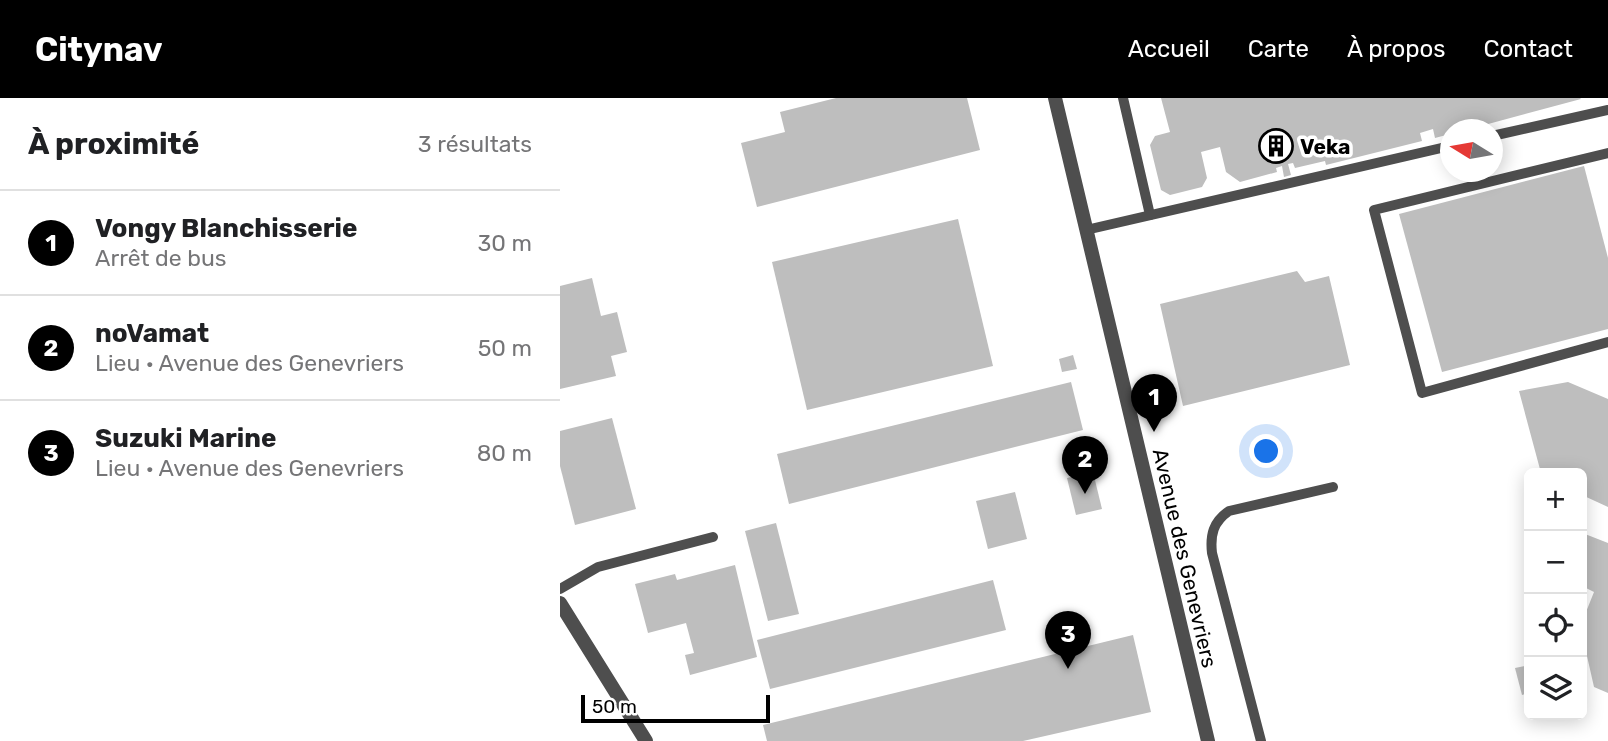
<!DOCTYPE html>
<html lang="fr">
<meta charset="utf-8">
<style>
:root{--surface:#fff;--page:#f2f2f2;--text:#202124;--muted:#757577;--line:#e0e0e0;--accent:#000}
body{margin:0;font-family:Rubik,sans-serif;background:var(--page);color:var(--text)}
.controls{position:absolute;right:21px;bottom:21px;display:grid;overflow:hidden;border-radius:10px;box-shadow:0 4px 18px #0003}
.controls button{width:63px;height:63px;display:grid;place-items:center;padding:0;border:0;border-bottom:2px solid var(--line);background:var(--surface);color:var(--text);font:35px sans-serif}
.compass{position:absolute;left:880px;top:21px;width:63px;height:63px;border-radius:50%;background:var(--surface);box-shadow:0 4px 18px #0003;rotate:281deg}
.scale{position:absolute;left:21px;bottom:18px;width:189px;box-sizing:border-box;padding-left:7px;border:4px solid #000;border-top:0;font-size:19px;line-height:24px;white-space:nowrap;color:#000;-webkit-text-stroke:5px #fff;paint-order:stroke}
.you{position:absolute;left:707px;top:354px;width:24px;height:24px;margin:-18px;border:5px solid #fff;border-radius:50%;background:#1a73e8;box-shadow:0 0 0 10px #1a73e833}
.badge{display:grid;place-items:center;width:46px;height:46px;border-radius:50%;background:var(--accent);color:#fff;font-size:23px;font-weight:700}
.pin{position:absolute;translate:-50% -58px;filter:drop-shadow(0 2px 4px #0008)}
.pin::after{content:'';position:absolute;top:37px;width:24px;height:21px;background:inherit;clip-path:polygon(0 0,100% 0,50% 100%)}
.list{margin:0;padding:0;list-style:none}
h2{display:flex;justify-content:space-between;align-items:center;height:91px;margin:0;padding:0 28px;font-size:30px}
h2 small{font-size:23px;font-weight:400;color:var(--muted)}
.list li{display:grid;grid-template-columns:46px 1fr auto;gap:21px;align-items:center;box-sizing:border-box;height:105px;padding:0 28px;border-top:2px solid var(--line)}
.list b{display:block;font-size:26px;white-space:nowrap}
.list p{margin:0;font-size:23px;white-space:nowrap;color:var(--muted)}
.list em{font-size:23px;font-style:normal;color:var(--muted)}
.icon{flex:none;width:38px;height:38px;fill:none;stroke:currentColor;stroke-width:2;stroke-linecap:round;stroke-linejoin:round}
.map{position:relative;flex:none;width:1048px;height:643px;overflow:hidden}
header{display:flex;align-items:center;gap:42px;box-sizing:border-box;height:98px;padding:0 35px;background:var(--accent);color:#fff}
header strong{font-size:33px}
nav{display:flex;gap:38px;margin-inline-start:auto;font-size:24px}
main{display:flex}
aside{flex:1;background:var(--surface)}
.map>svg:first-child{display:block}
.building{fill:#bebebe}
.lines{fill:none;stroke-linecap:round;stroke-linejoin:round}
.service{stroke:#4e4e4e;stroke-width:10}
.minor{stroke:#4e4e4e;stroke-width:14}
.labels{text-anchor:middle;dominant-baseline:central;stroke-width:7;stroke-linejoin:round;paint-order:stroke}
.poi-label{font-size:21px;font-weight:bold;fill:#000;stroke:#fff;text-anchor:start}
.street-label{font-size:21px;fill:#000;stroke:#fff}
</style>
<header>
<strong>Citynav</strong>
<nav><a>Accueil</a><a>Carte</a><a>À propos</a><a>Contact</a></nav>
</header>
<main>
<aside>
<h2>À proximité<small>3 résultats</small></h2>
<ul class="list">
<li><span class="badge">1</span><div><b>Vongy Blanchisserie</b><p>Arrêt de bus</p></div><em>30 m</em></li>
<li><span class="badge">2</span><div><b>noVamat</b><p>Lieu · Avenue des Genevriers</p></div><em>50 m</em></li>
<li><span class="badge">3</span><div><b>Suzuki Marine</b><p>Lieu · Avenue des Genevriers</p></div><em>80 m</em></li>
</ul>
</aside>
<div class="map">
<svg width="1048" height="643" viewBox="0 0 1048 643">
<rect width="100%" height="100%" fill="#fff"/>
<!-- building -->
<g class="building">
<path d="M 276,0 L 407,0 L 420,52 L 197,109 L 181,45 L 225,34 L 220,14 Z"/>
<path d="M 601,0 L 1020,0 L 1021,1 L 906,32 L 890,32 L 890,36 L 875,40 L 873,31 L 860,35 L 862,43 L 766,67 L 765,63 L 735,70 L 733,65 L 728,66 L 731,77 L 724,79 L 722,68 L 716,70 L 717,74 L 680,84 L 666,74 L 660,49 L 641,54 L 647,80 L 642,89 L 610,97 L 601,92 L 590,47 L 595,38 L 610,34 Z"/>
<path d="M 1024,68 L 1048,160 L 1048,231 L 882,274 L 839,116 Z"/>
<path d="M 398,121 L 433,268 L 247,312 L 212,164 Z"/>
<path d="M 737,173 L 745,184 L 769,178 L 790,267 L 623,308 L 600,206 Z"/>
<path d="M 32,180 L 41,218 L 57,214 L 67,254 L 51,258 L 56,278 L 0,291 L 0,188 Z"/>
<path d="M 513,257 L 517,271 L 502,274 L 499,261 Z"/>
<path d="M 511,284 L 523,332 L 229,406 L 217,356 Z"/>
<path d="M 1008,284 L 1048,301 L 1048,409 L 1022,397 L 1022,375 L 981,375 L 959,293 Z"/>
<path d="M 52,320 L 76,411 L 15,427 L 0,368 L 0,333 Z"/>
<path d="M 533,374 L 542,411 L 516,417 L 507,380 Z"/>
<path d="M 455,394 L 467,441 L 428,451 L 416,403 Z"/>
<path d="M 216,425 L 239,516 L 208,523 L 185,433 Z"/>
<path d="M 1025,436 L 1048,445 L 1048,595 L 1034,589 L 1022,536 L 1022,524 L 1034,494 L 1022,488 L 1022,443 Z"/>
<path d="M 175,467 L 197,559 L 130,577 L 125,557 L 134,555 L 126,525 L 88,535 L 75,486 L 115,476 L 117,482 Z"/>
<path d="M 433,482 L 446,532 L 210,591 L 197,542 Z"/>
<path d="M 573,537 L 591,614 L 463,643 L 207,643 L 203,627 Z"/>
<path d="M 969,567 L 969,595 L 962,597 L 955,570 Z"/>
</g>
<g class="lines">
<!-- service -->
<g class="service">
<path d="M 563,0 L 590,117"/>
<path d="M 932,38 L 1048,12"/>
<path d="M 1048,55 L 814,112 L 862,295 L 1048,244"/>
<path d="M 526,132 L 890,48"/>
<path d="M 0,491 L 38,469 L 153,439"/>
<path d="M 701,643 L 652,455 C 650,437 653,424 669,413 L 773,389"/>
</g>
<!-- minor -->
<g class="minor">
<path d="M 495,0 L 648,643"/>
<path d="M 0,505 L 86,643"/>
</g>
</g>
<!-- icons -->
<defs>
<g id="building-ring" transform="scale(1.75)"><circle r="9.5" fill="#fff" stroke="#000" stroke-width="1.5"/><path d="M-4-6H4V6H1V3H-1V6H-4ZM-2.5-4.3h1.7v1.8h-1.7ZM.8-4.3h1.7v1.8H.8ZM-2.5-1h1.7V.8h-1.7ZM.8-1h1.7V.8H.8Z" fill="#000"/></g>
</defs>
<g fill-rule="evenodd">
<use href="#building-ring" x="716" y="48"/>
</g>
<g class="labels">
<!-- poi labels -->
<g class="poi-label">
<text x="740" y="48">Veka</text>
</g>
<!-- street labels -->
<g class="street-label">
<text transform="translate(625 460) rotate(77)">Avenue des Genevriers</text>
</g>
</g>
</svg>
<div class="controls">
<button>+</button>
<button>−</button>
<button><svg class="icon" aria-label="locate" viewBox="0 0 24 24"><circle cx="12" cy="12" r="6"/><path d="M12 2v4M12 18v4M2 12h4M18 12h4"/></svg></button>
<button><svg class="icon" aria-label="layers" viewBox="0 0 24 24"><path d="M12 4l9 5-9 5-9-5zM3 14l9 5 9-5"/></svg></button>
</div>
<svg class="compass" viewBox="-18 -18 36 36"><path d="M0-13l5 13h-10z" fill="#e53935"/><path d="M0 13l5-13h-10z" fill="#757577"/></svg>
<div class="scale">50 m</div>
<div class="you"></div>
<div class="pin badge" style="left:594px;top:334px">1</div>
<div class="pin badge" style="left:525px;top:396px">2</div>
<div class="pin badge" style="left:508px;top:571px">3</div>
</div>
</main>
